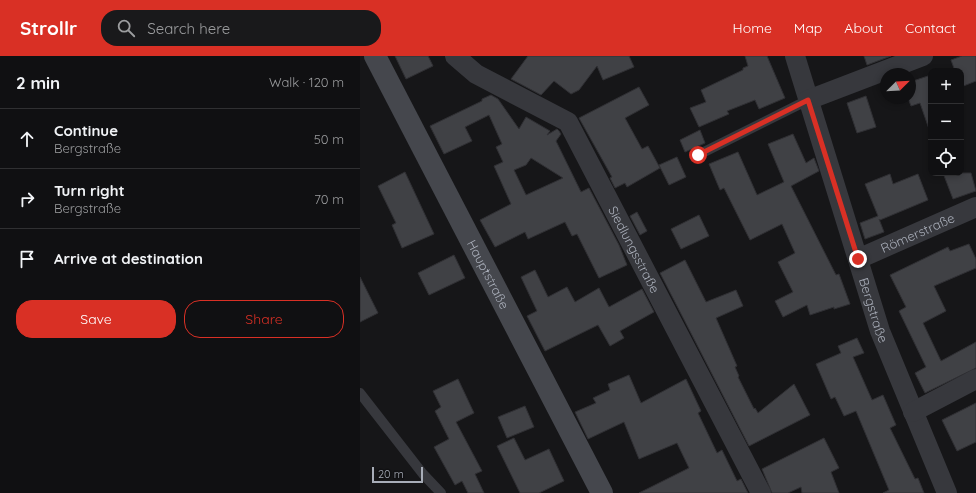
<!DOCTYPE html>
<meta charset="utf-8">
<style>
:root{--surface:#101012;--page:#19191b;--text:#f1f3f6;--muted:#9c9d9f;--line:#303032;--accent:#d93025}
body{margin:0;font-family:Quicksand,sans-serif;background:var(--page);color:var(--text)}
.controls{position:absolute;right:12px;top:12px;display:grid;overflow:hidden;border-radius:8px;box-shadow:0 2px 6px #0003}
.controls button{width:36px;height:36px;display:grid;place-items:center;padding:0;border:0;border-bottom:1px solid var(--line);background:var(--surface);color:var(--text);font:20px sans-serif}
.compass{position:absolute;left:520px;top:12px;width:36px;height:36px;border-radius:50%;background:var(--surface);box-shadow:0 2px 6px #0003;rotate:66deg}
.scale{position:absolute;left:12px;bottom:10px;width:51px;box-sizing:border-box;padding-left:4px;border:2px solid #a8adb8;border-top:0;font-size:11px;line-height:14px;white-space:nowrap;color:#a8adb8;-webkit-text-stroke:3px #111113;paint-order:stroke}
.stop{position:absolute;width:12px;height:12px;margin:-9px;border:3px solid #d93025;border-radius:50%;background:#fff}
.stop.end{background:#d93025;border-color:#fff;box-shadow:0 1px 4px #0008}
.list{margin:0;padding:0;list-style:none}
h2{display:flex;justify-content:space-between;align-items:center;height:52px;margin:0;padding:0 16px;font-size:17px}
h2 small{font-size:13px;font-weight:400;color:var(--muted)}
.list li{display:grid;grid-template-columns:26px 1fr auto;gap:12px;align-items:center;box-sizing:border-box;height:60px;padding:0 16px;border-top:1px solid var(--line)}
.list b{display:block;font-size:15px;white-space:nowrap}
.list p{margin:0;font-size:13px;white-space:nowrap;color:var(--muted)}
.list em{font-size:13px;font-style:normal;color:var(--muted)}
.actions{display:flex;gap:8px;padding:12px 16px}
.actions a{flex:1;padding:9px 0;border:1px solid var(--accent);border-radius:16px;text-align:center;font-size:14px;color:var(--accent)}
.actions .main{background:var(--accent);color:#fff}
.icon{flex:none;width:22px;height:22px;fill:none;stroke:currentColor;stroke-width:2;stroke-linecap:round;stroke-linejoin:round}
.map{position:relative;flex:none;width:616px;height:437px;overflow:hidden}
header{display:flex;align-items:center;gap:24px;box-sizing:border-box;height:56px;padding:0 20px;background:var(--accent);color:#fff}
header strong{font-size:19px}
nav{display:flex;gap:22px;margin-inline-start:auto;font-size:14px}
.search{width:280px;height:36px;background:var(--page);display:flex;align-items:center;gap:10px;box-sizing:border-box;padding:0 14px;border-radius:16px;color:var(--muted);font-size:15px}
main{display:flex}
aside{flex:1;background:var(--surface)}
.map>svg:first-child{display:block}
.building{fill:#404145;stroke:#303034;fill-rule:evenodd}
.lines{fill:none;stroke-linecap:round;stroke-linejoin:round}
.lane{stroke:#37383d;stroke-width:10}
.street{stroke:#37383d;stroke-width:20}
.secondary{stroke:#45474d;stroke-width:22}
.route{stroke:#d93025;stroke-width:5}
.labels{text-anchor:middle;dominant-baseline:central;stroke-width:4;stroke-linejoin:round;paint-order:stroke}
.street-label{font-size:13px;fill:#a8adb8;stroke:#111113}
</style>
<header>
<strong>Strollr</strong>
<div class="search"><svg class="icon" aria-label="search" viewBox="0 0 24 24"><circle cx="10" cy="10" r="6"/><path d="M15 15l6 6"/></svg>Search here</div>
<nav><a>Home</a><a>Map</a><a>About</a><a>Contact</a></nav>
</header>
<main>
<aside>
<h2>2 min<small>Walk · 120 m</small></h2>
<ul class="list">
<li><svg class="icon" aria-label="ahead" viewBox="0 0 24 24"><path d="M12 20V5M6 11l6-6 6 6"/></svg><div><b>Continue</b><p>Bergstraße</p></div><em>50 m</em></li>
<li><svg class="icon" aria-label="right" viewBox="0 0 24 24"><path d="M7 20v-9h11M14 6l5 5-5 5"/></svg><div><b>Turn right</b><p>Bergstraße</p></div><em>70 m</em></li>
<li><svg class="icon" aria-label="arrive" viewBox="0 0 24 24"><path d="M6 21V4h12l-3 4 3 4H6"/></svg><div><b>Arrive at destination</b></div></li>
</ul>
<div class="actions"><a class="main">Save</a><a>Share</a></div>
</aside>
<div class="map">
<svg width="616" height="437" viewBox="0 0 616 437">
<rect width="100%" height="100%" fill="#161618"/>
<!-- building -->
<g class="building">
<path d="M 35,0 L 68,0 L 73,10 L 46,23 Z"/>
<path d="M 168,0 L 269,0 L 274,11 L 243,24 L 237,10 L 219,34 L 211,38 L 194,25 L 181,39 L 151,23 Z"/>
<path d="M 385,0 L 407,0 L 425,42 L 399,53 L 395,44 L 367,55 L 369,58 L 339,71 L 330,52 L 346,46 L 341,34 L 383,14 L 383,12 L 388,10 Z"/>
<path d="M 504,0 L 531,0 L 507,9 Z"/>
<path d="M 602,0 L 616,0 L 616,25 L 601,31 L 601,15 L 595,15 L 591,4 Z"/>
<path d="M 571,19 L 571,73 L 569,73 L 560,47 L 551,50 L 548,42 L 550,42 L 550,26 Z"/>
<path d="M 279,31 L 289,49 L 265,62 L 282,93 L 288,90 L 300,112 L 267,131 L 265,127 L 255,132 L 250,122 L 252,121 L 219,62 Z"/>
<path d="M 131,39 L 138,43 L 159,73 L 166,61 L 190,75 L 187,79 L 197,73 L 199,75 L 201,78 L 196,85 L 221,136 L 229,132 L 259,189 L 267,209 L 239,222 L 217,178 L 212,180 L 205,166 L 168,183 L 165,176 L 135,191 L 120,164 L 151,148 L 134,110 L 143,106 L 136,91 L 142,88 L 129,59 L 105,71 L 112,85 L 84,98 L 70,70 L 122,45 L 122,43 ZM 171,102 L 203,122 L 166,139 L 154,114 L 166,109 Z"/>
<path d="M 506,40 L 516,71 L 497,77 L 487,47 Z"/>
<path d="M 340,74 L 345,87 L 325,96 L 320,84 Z"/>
<path d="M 433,78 L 446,107 L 454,102 L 459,115 L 431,130 L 476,219 L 479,218 L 490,248 L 474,253 L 474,251 L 450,259 L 447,249 L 423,261 L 415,245 L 433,236 L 418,206 L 435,197 L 422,168 L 390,184 L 364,132 L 360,134 L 349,108 L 378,96 L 397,139 L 424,126 L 408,88 Z"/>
<path d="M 317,101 L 326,121 L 309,129 L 299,109 Z"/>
<path d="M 45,116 L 74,178 L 42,192 L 32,169 L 36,167 L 18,130 Z"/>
<path d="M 583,117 L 611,117 L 616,135 L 593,143 Z"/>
<path d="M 530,118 L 533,128 L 558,118 L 568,144 L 520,164 L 519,163 L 524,176 L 505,183 L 500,167 L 518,160 L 505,128 Z"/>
<path d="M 277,156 L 287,175 L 280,179 L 270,160 Z"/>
<path d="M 339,159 L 349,180 L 321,193 L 311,173 Z"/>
<path d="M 609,188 L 616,203 L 616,212 L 574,230 L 586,255 L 563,267 L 581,305 L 616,286 L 616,312 L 565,337 L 555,317 L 566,311 L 539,255 L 546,251 L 530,219 L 588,191 L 590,195 Z"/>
<path d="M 94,199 L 105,222 L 69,239 L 58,217 Z"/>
<path d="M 325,204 L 346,246 L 376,234 L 383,250 L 356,262 L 377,310 L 375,311 L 379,320 L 378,321 L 394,353 L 395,352 L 398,357 L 434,328 L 450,359 L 389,390 L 300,217 Z"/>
<path d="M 175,214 L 188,241 L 207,231 L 215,246 L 239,232 L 249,251 L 282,233 L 294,256 L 260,275 L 264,282 L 250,290 L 238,269 L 185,295 L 167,260 L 177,255 L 161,221 Z"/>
<path d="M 0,221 L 18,257 L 0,266 Z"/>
<path d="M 497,282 L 504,297 L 493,301 L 512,344 L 523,339 L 536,369 L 530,372 L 555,423 L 558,422 L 564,437 L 523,437 L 529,434 L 496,355 L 484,360 L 475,341 L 471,343 L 456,308 L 481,297 L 478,290 Z"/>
<path d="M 269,319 L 281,347 L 326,323 L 341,355 L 338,357 L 357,397 L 362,394 L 377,425 L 381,423 L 388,437 L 279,437 L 329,412 L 317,387 L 279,403 L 264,366 L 228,383 L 215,356 L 236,347 L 233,342 L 250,334 L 248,328 Z"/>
<path d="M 98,323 L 114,357 L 96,366 L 122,415 L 115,418 L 124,437 L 108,437 L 102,425 L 95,429 L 74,391 L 89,383 L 75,355 L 81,351 L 73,335 Z"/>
<path d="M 616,347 L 616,386 L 597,395 L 582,364 Z"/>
<path d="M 165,350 L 174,371 L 147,382 L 138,361 Z"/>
<path d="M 154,382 L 165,404 L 189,393 L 204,425 L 179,437 L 160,437 L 137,390 Z"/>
<path d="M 464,382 L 479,412 L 471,416 L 479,437 L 442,437 L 441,431 L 428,437 L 412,437 L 402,413 Z"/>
</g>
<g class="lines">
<!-- lane -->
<g class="lane">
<path d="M 338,99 L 448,44"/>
<path d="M 0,337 L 63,418 L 81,437"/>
</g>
<!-- street -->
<g class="street">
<path id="s1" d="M 95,0 L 116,18 L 208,66 L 401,437"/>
<path id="s2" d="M 435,0 L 520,275 L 587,437"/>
<path d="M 448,44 L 563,0"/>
<path id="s3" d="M 498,203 L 616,151"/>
<path d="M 553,356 L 616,323"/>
</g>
<!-- secondary -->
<path class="secondary" id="s4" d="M 15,0 L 242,437"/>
</g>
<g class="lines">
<!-- route -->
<path class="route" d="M 338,99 L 448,44 L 498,203"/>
</g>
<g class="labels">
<!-- street labels -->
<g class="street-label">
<text stroke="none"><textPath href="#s3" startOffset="65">Römerstraße</textPath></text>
<text stroke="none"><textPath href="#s1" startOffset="275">Siedlungsstraße</textPath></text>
<text stroke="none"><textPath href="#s4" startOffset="246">Hauptstraße</textPath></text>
<text stroke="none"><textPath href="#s2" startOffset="266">Bergstraße</textPath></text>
</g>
</g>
</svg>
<div class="controls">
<button>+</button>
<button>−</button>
<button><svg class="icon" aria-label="locate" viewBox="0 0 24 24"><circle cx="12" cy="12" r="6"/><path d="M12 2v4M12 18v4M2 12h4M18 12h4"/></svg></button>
</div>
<svg class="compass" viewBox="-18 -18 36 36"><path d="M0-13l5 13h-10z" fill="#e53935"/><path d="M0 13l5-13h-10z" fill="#9c9d9f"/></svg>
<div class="scale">20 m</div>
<div class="stop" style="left:338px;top:99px"></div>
<div class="stop end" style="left:498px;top:203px"></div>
</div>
</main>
